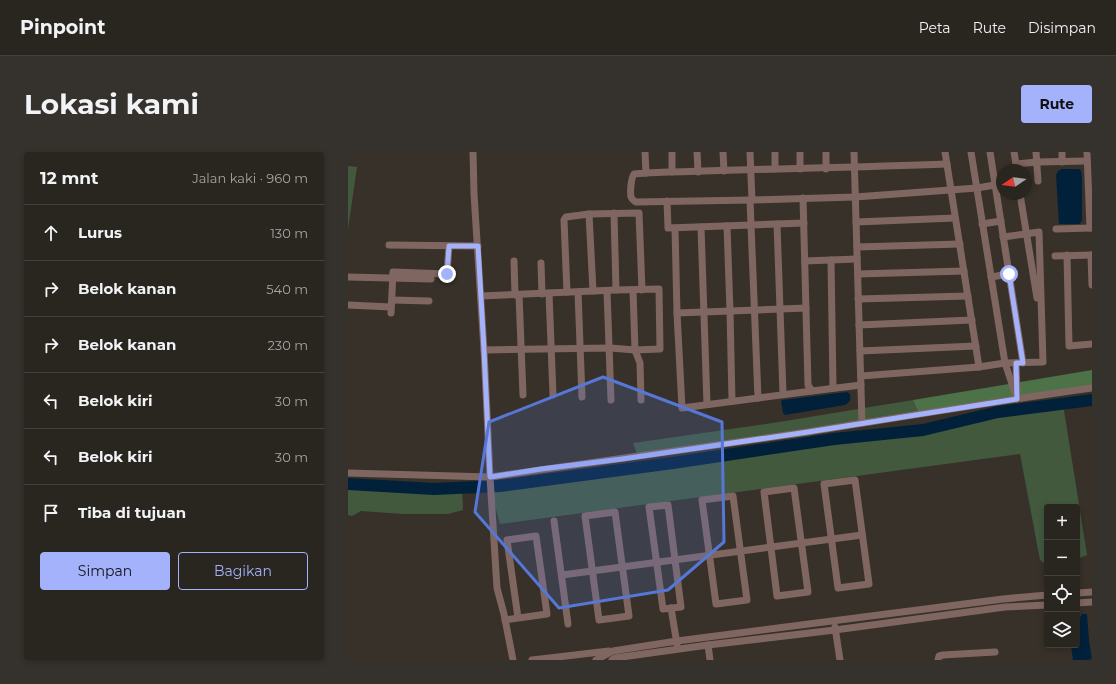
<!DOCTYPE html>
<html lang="id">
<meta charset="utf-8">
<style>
:root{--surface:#29251f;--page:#35312c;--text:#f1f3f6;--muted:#a5a5a4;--line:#45423d;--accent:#a4b2fc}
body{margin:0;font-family:Montserrat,sans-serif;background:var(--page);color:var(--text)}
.controls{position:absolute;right:12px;bottom:12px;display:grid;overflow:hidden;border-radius:4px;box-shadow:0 2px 6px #0003}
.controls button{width:36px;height:36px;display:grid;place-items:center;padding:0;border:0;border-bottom:1px solid var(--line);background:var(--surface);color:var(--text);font:20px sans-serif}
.compass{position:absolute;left:648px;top:12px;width:36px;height:36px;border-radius:50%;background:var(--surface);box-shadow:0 2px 6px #0003;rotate:257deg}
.stop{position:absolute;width:12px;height:12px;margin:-9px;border:3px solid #a4b2fc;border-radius:50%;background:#fff}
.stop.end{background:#a4b2fc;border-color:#fff;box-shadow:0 1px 4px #0008}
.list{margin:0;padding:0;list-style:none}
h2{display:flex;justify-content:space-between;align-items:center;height:52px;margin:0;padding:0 16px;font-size:17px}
h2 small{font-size:13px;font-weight:400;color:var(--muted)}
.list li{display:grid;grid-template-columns:26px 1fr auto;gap:12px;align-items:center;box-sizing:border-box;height:56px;padding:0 16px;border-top:1px solid var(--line)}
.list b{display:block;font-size:15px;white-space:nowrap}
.list em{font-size:13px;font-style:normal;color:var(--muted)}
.actions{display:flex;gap:8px;padding:12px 16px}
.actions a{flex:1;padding:9px 0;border:1px solid var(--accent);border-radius:4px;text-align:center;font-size:14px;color:var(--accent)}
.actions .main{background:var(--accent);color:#111}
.icon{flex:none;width:22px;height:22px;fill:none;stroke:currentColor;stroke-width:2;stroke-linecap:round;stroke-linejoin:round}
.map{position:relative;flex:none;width:744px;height:508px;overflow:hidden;border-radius:4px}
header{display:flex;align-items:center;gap:24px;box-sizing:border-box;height:56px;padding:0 20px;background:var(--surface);border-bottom:1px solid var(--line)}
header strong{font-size:19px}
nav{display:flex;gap:22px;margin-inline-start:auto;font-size:14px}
.intro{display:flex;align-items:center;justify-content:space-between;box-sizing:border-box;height:96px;padding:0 24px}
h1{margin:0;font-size:28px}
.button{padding:10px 18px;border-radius:4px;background:var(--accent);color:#111;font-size:14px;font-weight:700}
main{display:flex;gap:24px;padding:0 24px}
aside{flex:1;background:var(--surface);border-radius:4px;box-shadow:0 2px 6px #0003}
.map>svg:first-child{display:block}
.green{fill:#42593e}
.forest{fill:#4d7248}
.water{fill:#01213b}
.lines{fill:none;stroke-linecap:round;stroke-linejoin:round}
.river{stroke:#01213b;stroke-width:12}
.street{stroke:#806660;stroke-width:7}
.route{stroke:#a4b2fc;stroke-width:5}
.marked{fill:#5677d6;fill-opacity:0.2;stroke:#5677d6;stroke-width:3;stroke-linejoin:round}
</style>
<header>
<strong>Pinpoint</strong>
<nav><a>Peta</a><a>Rute</a><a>Disimpan</a></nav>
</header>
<div class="intro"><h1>Lokasi kami</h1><a class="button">Rute</a></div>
<main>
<aside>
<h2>12 mnt<small>Jalan kaki · 960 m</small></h2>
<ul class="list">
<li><svg class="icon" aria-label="ahead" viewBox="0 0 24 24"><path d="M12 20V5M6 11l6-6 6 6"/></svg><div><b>Lurus</b></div><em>130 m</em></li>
<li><svg class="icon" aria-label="right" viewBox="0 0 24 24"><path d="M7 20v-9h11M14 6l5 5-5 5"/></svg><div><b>Belok kanan</b></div><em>540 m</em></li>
<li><svg class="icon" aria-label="right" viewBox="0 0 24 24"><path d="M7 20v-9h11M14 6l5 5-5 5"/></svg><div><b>Belok kanan</b></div><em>230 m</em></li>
<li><svg class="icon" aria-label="left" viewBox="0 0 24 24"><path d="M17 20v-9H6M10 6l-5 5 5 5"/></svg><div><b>Belok kiri</b></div><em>30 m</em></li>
<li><svg class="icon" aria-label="left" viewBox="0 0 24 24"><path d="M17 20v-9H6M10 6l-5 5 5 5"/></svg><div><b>Belok kiri</b></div><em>30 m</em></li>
<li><svg class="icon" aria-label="arrive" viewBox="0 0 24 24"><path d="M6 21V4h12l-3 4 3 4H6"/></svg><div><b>Tiba di tujuan</b></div></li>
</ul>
<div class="actions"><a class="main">Simpan</a><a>Bagikan</a></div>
</aside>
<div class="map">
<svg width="744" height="508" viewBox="0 0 744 508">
<rect width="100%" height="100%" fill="#373129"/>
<!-- green -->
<g class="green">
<path d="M 0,14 L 9,15 L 0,77 Z"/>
<path d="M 565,248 L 571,262 L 290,305 L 285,291 L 431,270 Z"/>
<path d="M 715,252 L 739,403 L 729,407 L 729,355 L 699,355 L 699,413 L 692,408 L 672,302 L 152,372 L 142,335 L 152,334 L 295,315 L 486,287 L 577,278 L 650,260 Z"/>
<path d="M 0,332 L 86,337 L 114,336 L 115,358 L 100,362 L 55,362 L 13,359 L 4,364 L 0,363 Z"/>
</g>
<!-- forest -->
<path class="forest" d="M 744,218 L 744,236 L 571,262 L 565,248 Z"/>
<!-- water -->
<g class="water">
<path d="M 714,17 L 731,17 L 733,19 L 734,25 L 734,69 L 731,72 L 711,72 L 708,23 L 710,19 Z"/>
<path d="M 499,240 L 502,242 C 503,248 502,250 497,253 L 437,263 L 435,261 L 433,249 L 435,248 Z"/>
<path d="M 734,462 L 739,462 L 741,488 L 744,508 L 725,508 L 723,493 L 729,493 L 729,471 Z"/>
</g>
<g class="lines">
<!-- river -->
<path class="river" d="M 0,332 L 86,337 L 152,334 L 325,311 L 486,287 L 575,278 L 650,260 L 744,248"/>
<!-- street -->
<g class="street">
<path d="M 297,0 L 298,21 L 286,22 C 283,26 282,40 283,45 C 284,48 285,48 288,50 L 404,48 L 507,45 L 629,36 L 647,33"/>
<path d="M 324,0 L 324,20"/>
<path d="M 349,0 L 350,20"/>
<path d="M 375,0 L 376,19"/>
<path d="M 402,0 L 404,48"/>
<path d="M 427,0 L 427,17"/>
<path d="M 452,0 L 452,17"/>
<path d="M 478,0 L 478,17"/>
<path d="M 506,0 L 514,271"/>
<path d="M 597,0 L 631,215"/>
<path d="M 623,0 L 657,211 L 669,247"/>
<path d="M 642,0 L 675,211"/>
<path d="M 666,0 L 669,18"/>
<path d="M 688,0 L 690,29"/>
<path d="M 714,0 L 714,10"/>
<path d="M 739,0 L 742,76"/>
<path d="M 668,12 L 689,10 L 739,9"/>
<path d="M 298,21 C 398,17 498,16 599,12"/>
<path d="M 672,42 L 689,146"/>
<path d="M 455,46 L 460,233 L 464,239 L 513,233"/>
<path d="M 319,49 L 320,76 L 403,73 L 402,48"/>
<path d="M 266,61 L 268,138"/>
<path d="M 241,62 L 291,61 L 294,138"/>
<path d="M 508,70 L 607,66"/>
<path d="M 429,72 L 435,242"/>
<path d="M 634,72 L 653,69"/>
<path d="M 379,74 L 382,159 L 384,249"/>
<path d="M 353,75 L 359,252"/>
<path d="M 327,76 L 329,161 L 334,256 L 464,239"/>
<path d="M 708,77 L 744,76"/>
<path d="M 41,93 L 130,94"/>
<path d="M 509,95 L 612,92"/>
<path d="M 719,103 L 721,194 L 744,192"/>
<path d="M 743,103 L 744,133"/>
<path d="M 707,104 L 744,103"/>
<path d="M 483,108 L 485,236"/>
<path d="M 166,109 L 167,143"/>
<path d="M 457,109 L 509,107"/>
<path d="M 193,111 L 194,142"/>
<path d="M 510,122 L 616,119"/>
<path d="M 0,125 L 83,127"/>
<path d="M 643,125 L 661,122"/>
<path d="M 285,138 L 287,198 L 292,211 L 293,248"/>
<path d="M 259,139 L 263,248"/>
<path d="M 219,140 L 216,68 L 218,65 L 241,62 L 245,139"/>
<path d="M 230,140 L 234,245"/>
<path d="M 201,141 L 205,243"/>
<path d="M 171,143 L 175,243"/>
<path d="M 133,144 L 268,138 L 311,137 L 312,197 L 287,198 L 262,196 L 136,198"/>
<path d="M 510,147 L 620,144"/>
<path d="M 44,148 L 81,149"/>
<path d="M 0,153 L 43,155"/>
<path d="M 43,161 L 45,120 L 99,122 L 101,94"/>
<path d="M 329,161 L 458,156"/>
<path d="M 511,173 L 624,168"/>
<path d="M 512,199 L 628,194"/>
<path d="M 668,211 L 669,239"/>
<path d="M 513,224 L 631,215 L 657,211 L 695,210 L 691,80 L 655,85"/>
<path d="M 410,246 L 403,73 L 456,71"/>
<path d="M 0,321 L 142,325 L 136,198 L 126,42 L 125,0"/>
<path d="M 507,328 L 521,432 L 490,436 L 476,332 Z"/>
<path d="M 446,336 L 460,440 L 429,444 L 416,340 Z"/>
<path d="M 385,344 L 399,448 L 368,452 L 354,348 Z"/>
<path d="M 320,353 L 333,455 L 315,457 L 301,355 Z"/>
<path d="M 267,360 L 281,464 L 251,468 L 237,364 Z"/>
<path d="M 206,369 L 220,472"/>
<path d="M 214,423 L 514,383"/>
<path d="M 729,441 L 744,440"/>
<path d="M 729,451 L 744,450"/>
<path d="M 323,456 L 329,492"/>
<path d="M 157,468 L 199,462 L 188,384 L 159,388 L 170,466"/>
<path d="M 487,475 L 492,508"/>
<path d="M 360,493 L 362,508"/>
<path d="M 165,508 L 156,462 L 149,436 L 142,325 C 248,309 354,296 460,280 C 554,265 649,249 744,236"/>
<path d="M 184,508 L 261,499"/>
<path d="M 248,508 L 265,499 L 329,489 L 655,447 L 699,443"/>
<path d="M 264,508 L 267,506 L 360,493 L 487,478 L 657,455 L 699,453"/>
<path d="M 590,508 L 591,504 L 595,503 L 647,500"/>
</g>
</g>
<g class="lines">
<!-- route -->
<path class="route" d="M 99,122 L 101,94 L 130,94 L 136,198 L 142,325 L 193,317 L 274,307 L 460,280 L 669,247 L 668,211 L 675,211 L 661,122"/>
</g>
<!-- marked area -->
<path class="marked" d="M 255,225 L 374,270 L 376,390 L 320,438 L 211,456 L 127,360 L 141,270 Z"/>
</svg>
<div class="controls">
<button>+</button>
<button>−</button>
<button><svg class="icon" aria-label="locate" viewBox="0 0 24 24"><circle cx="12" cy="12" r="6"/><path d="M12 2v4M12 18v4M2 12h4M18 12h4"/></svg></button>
<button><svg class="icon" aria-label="layers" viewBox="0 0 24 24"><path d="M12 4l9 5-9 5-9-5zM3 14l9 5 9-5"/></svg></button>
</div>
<svg class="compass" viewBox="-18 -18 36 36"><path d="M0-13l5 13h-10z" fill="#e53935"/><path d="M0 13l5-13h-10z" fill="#a5a5a4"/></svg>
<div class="stop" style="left:661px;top:122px"></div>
<div class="stop end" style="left:99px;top:122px"></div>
</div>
</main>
